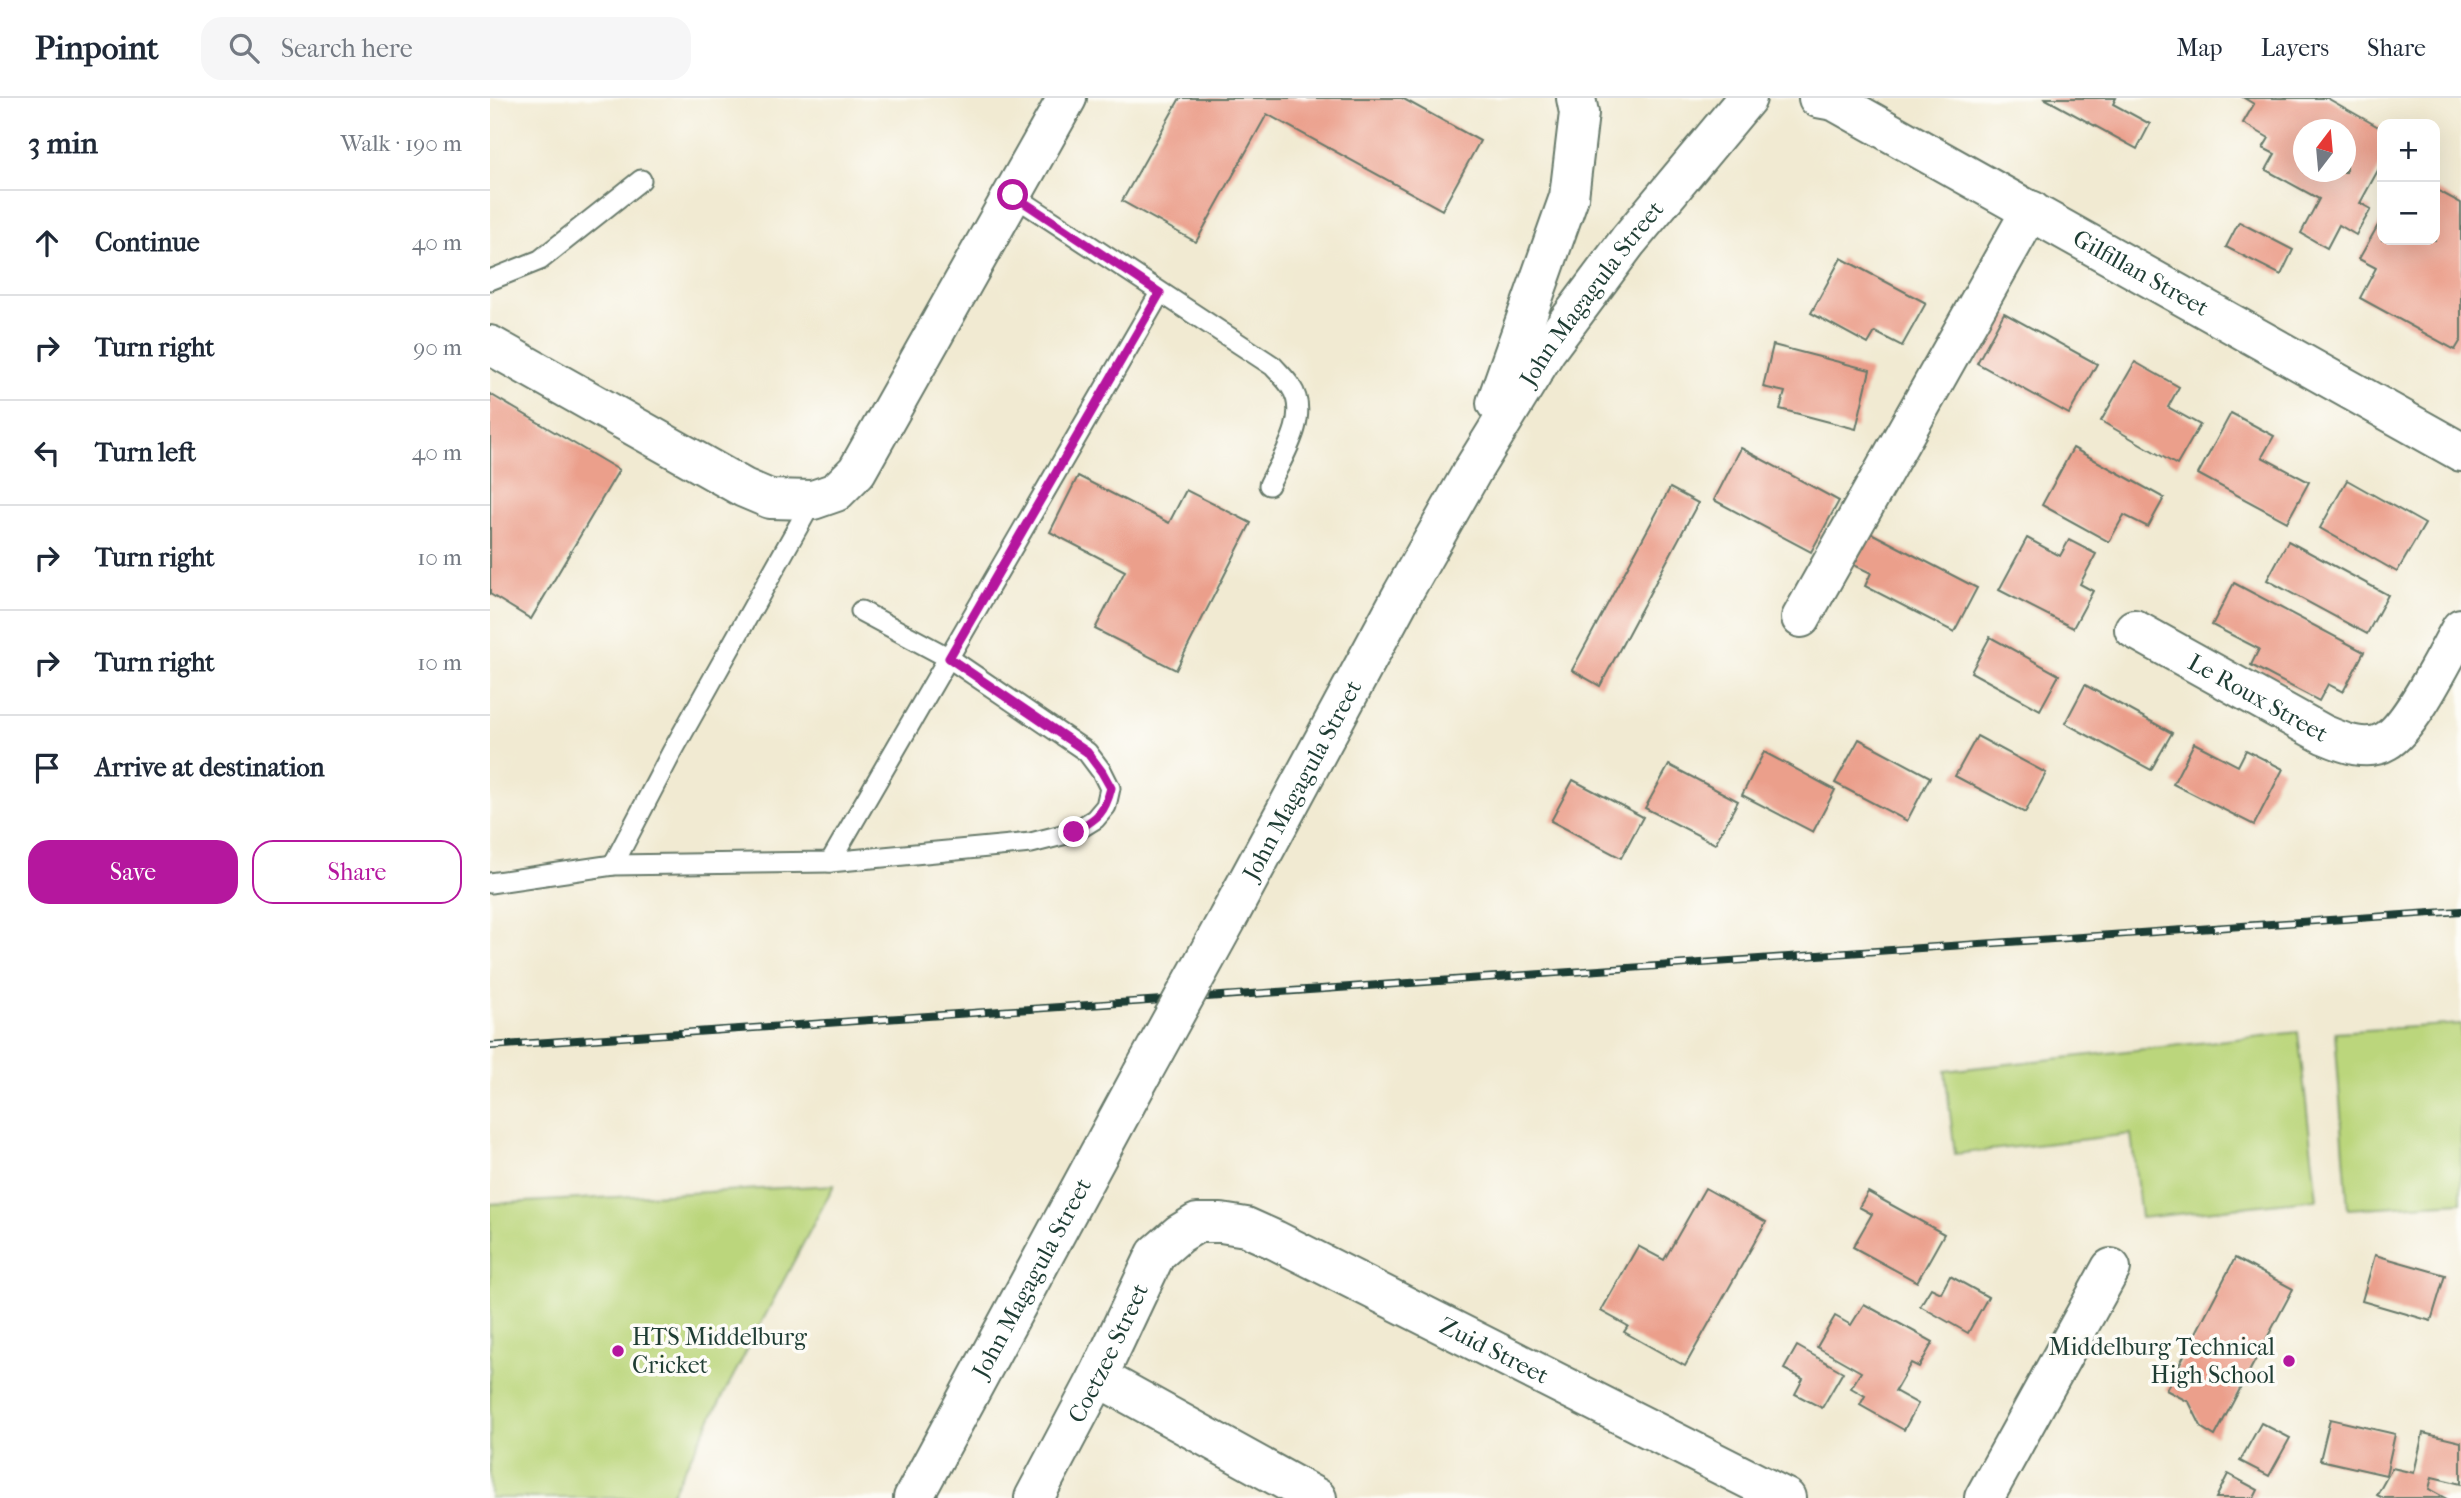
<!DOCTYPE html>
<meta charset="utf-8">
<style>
:root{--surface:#fff;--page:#f6f6f7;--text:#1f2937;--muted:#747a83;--line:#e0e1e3;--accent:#b5179e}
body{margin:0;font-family:"IM FELL French Canon",serif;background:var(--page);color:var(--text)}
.controls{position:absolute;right:21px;top:21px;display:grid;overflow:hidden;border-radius:14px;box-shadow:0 7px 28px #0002}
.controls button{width:63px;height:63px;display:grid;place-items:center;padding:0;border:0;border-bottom:2px solid var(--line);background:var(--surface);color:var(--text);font:35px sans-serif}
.compass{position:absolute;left:1803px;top:21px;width:63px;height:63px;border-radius:50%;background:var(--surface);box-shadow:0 7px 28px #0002;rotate:16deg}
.stop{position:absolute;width:21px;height:21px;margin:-16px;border:5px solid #b5179e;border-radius:50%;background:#fff}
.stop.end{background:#b5179e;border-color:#fff;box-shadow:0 2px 7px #0008}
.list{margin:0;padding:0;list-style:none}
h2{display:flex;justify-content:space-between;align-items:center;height:91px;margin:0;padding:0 28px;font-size:30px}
h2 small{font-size:23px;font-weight:400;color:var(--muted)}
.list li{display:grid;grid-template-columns:46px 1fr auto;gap:21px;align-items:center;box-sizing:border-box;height:105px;padding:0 28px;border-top:2px solid var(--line)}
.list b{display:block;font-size:26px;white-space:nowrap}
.list em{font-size:23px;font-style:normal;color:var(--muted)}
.actions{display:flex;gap:14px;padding:21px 28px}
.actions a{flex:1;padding:16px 0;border:2px solid var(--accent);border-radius:21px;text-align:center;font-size:24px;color:var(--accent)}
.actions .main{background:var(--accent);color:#fff}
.icon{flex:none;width:38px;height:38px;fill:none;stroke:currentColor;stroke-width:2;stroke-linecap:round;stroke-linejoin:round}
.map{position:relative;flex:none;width:1971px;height:1400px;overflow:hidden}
header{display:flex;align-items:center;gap:42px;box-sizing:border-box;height:98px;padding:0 35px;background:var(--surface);border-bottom:2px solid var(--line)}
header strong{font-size:33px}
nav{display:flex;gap:38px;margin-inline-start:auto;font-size:24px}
.search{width:490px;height:63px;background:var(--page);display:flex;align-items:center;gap:18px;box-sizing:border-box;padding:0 24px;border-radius:21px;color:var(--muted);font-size:26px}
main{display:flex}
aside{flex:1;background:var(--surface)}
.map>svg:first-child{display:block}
.green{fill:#bbd67b;stroke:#6d8a58;stroke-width:2}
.building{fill:#eb9f8b;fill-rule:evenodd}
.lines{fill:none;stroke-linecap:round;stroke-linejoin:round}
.lane-casing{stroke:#687a6b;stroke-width:23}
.street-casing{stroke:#687a6b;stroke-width:42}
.secondary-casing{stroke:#687a6b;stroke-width:42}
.lane{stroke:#fff;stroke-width:19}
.street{stroke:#fff;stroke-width:38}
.secondary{stroke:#fff;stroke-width:38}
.rail-casing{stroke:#1f3d34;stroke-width:8}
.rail{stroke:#fdfcf7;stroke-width:5;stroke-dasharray:16;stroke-linecap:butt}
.secondary-bridge-casing{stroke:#687a6b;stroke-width:42;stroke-linecap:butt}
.secondary-bridge{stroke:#fff;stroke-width:38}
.route{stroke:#b5179e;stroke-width:9}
.poi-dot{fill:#b5179e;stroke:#fdfcf7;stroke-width:2.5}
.labels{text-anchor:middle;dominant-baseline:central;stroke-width:7;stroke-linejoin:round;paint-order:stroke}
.street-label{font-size:24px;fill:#1f3d34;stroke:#fdfcf7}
.poi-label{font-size:24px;fill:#1f3d34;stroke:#fdfcf7;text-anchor:start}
</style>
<header>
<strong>Pinpoint</strong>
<div class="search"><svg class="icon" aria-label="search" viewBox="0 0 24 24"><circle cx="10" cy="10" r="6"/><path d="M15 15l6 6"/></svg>Search here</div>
<nav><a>Map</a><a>Layers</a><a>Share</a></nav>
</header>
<main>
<aside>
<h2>3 min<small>Walk · 190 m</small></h2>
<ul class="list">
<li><svg class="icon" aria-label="ahead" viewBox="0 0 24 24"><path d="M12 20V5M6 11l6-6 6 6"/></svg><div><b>Continue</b></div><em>40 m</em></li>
<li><svg class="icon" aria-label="right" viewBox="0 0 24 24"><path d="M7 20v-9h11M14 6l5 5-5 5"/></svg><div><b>Turn right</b></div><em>90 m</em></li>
<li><svg class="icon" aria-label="left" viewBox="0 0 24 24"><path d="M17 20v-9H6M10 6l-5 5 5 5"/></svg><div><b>Turn left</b></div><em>40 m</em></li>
<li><svg class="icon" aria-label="right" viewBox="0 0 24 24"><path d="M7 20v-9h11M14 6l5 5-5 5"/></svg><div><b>Turn right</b></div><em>10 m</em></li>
<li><svg class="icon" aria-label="right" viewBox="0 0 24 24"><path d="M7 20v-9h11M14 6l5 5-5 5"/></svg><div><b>Turn right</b></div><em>10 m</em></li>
<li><svg class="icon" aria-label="arrive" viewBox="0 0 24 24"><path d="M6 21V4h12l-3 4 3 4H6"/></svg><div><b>Arrive at destination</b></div></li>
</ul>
<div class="actions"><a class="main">Save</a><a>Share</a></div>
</aside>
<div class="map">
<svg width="1971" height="1400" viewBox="0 0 1971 1400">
<rect width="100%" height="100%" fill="#fdfcf7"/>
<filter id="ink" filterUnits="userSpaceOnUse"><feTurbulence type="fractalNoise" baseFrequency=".0143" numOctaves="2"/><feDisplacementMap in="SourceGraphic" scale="14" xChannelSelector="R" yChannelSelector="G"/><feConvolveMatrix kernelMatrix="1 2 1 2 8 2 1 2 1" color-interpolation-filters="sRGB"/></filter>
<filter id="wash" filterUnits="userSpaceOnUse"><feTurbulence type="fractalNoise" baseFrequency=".00686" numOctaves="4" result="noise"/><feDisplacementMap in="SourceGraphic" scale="28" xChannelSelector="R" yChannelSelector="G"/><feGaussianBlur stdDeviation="1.57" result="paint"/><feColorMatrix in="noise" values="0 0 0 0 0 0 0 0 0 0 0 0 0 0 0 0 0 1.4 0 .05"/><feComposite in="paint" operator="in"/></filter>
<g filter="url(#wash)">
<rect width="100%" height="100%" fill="#f1ead2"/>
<!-- green -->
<g class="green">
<path d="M 1971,926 L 1971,1104 L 1858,1111 L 1845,934 Z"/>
<path d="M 1808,934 L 1827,1101 L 1651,1120 L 1641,1036 L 1465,1056 L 1455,973 Z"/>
<path d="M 344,1087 L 179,1400 L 0,1400 L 0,1106 Z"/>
</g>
<g id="blocks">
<!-- building -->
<g class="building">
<path d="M 690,0 L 912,0 L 990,43 L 952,112 L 777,16 L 706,144 L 632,103 Z"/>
<path d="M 1554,0 L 1626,0 L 1623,6 L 1660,26 L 1647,51 Z"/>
<path d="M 1754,0 L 1837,0 L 1892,31 L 1892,65 L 1870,105 L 1881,111 L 1866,137 L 1849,127 L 1837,150 L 1811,135 L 1829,101 L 1776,72 L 1785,56 L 1773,50 L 1779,40 L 1753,25 L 1764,6 ZM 1814,32 L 1856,32 L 1856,74 L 1814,74 Z"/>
<path d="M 1945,91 L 1971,105 L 1971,242 L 1965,252 L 1870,200 L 1886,170 L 1869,161 L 1892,120 L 1892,142 L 1945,142 Z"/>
<path d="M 1749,124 L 1803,152 L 1791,177 L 1736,149 Z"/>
<path d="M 1351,160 L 1436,205 L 1412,248 L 1385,234 L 1378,246 L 1321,215 Z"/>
<path d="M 1514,215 L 1607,266 L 1579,316 L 1487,265 Z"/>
<path d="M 1283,247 L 1380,272 L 1366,331 L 1290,311 L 1295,294 L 1273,289 Z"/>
<path d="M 1645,264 L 1689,289 L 1678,309 L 1710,327 L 1687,367 L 1611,323 Z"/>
<path d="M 0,296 L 129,372 L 41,521 L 0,496 Z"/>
<path d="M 1741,315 L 1784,338 L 1772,359 L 1819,384 L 1797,424 L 1708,376 Z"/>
<path d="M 1251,350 L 1349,403 L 1321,454 L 1224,402 Z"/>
<path d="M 1583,350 L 1674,400 L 1658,429 L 1634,417 L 1619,444 L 1552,407 Z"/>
<path d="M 588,378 L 679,425 L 696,392 L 761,425 L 686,572 L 605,531 L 635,473 L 560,434 Z"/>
<path d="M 1857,382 L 1935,426 L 1907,474 L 1830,430 Z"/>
<path d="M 1180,390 L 1208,405 L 1110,588 L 1082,572 Z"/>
<path d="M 1381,435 L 1487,490 L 1464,534 L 1375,488 L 1381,475 L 1364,467 Z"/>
<path d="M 1537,440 L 1570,458 L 1579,442 L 1606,456 L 1590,486 L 1603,493 L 1583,530 L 1509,492 Z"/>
<path d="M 1798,443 L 1898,497 L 1877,536 L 1777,482 Z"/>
<path d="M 1744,485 L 1874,554 L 1853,594 L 1838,586 L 1829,603 L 1761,567 L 1769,551 L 1722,527 Z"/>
<path d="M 1500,539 L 1569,577 L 1550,612 L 1481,574 Z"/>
<path d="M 1595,587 L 1682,635 L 1661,672 L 1575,625 Z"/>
<path d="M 1487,638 L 1556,675 L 1535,715 L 1465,678 Z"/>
<path d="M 1369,641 L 1440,679 L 1417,723 L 1345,685 Z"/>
<path d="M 1704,645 L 1748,668 L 1756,652 L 1793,671 L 1764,727 L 1683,686 Z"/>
<path d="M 1274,654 L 1345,692 L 1323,734 L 1252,697 Z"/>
<path d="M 1179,667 L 1248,703 L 1225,746 L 1155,710 Z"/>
<path d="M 1083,682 L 1153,719 L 1131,760 L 1061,723 Z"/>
<path d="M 1215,1090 L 1276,1124 L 1195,1268 L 1134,1234 L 1138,1228 L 1111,1213 L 1148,1148 L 1174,1162 Z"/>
<path d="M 1378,1094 L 1454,1136 L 1427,1184 L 1363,1149 L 1382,1116 L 1369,1109 Z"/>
<path d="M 1885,1157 L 1955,1177 L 1941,1223 L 1872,1203 Z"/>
<path d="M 1745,1160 L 1803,1191 L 1725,1338 L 1712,1330 L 1699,1304 L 1676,1292 Z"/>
<path d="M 1460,1178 L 1498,1199 L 1478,1235 L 1430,1208 L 1441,1190 L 1451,1195 Z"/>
<path d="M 1374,1206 L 1443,1244 L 1429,1269 L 1421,1265 L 1405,1293 L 1428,1306 L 1414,1332 L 1370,1307 L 1375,1298 L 1361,1290 L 1371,1274 L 1327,1249 L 1345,1218 L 1361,1227 Z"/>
<path d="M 1307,1248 L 1353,1274 L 1332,1310 L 1305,1296 L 1313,1281 L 1294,1271 Z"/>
<path d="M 1840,1321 L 1905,1336 L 1896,1377 L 1830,1362 Z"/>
<path d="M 1771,1325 L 1800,1340 L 1779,1378 L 1750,1363 Z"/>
<path d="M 1933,1335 L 1971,1344 L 1971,1386 L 1942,1379 L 1939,1391 L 1955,1400 L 1893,1400 L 1887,1397 L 1902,1370 L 1924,1375 Z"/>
<path d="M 1738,1376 L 1768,1392 L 1764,1400 L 1726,1400 Z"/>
</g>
</g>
</g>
<g filter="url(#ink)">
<use href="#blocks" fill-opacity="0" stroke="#687a6b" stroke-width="2"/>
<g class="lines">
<!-- lane casing -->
<g class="lane-casing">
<g id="lane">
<path d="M 523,97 L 783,268 C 789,275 796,281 801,289 C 821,318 792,360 779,387"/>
<path d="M 0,182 L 50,162 L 151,82"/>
<path d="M 340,764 L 670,195"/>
<path d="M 123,767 L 182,654 L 323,402"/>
<path d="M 0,785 L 123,767 L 340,764 L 541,745 L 584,734 L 605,721 L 616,708 L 620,690 L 612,674 L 597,654 L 459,560 L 371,513"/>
</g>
</g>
<!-- street casing -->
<g class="street-casing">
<g id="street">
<path id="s1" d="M 1328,0 L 1344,3 L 1971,354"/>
<path d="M 0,247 L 254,390 L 280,401 L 323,402 L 346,394 L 367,373 L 577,0"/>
<path d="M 1311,520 L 1541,112"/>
<path id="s2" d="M 1644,531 L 1833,636 C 1852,644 1876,655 1896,643 C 1921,629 1955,558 1971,530"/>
<path d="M 608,1279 L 827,1400"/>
<path id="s3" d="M 544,1400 L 608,1279 L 666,1156 L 689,1136 L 707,1125 L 731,1125 L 756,1129 L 785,1142 L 1296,1400"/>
<path d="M 1494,1400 L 1621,1170"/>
</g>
</g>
<!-- secondary casing -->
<g class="secondary-casing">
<g id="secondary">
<path d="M 1006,305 L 1079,99 L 1089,15 L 1086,0"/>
<path id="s4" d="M 740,816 L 913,495 L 984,370 L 1056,253 L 1138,143 L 1257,0"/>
<path id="s5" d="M 423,1400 L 652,976"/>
</g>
</g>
<!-- lane -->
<use href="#lane" class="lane"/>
<!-- street -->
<use href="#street" class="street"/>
<!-- secondary -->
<use href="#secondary" class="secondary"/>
<!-- rail casing -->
<g class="rail-casing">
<path id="rail" d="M 0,948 L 1971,813"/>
</g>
<!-- rail -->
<use href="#rail" class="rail"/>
<!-- secondary-bridge casing -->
<g class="secondary-bridge-casing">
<path id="secondary-bridge" d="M 652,976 L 740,816"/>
</g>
<!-- secondary-bridge -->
<use href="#secondary-bridge" class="secondary-bridge"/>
</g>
</g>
<g class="lines" filter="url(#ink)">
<!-- route -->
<path class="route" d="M 523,97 L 670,195 L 459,560 L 597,654 L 612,674 L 621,690 C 614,717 607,720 584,734"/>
</g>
<!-- markers -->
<g class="poi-dot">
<circle cx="128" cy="1253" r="7"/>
<circle cx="1799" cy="1263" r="7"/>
</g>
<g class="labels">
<!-- street labels -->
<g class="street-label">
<text stroke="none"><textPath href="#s1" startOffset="368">Gilfillan Street</textPath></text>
<text stroke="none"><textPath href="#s4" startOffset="719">John Magagula Street</textPath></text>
<text stroke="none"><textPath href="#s2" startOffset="142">Le Roux Street</textPath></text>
<text stroke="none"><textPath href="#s4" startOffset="152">John Magagula Street</textPath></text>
<text stroke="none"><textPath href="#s5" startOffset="250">John Magagula Street</textPath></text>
<text stroke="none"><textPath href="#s3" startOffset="651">Zuid Street</textPath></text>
<text stroke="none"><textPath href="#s3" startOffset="163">Coetzee Street</textPath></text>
</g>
<!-- poi labels -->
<g class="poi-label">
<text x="142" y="1239">HTS Middelburg<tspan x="142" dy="28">Cricket</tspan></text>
<text x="1785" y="1249" text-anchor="end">Middelburg Technical<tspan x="1785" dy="28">High School</tspan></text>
</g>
</g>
</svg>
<div class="controls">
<button>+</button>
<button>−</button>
</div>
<svg class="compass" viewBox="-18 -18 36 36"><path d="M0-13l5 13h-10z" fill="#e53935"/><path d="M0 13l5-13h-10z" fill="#747a83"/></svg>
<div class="stop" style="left:523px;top:97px"></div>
<div class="stop end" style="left:584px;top:734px"></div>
</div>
</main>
